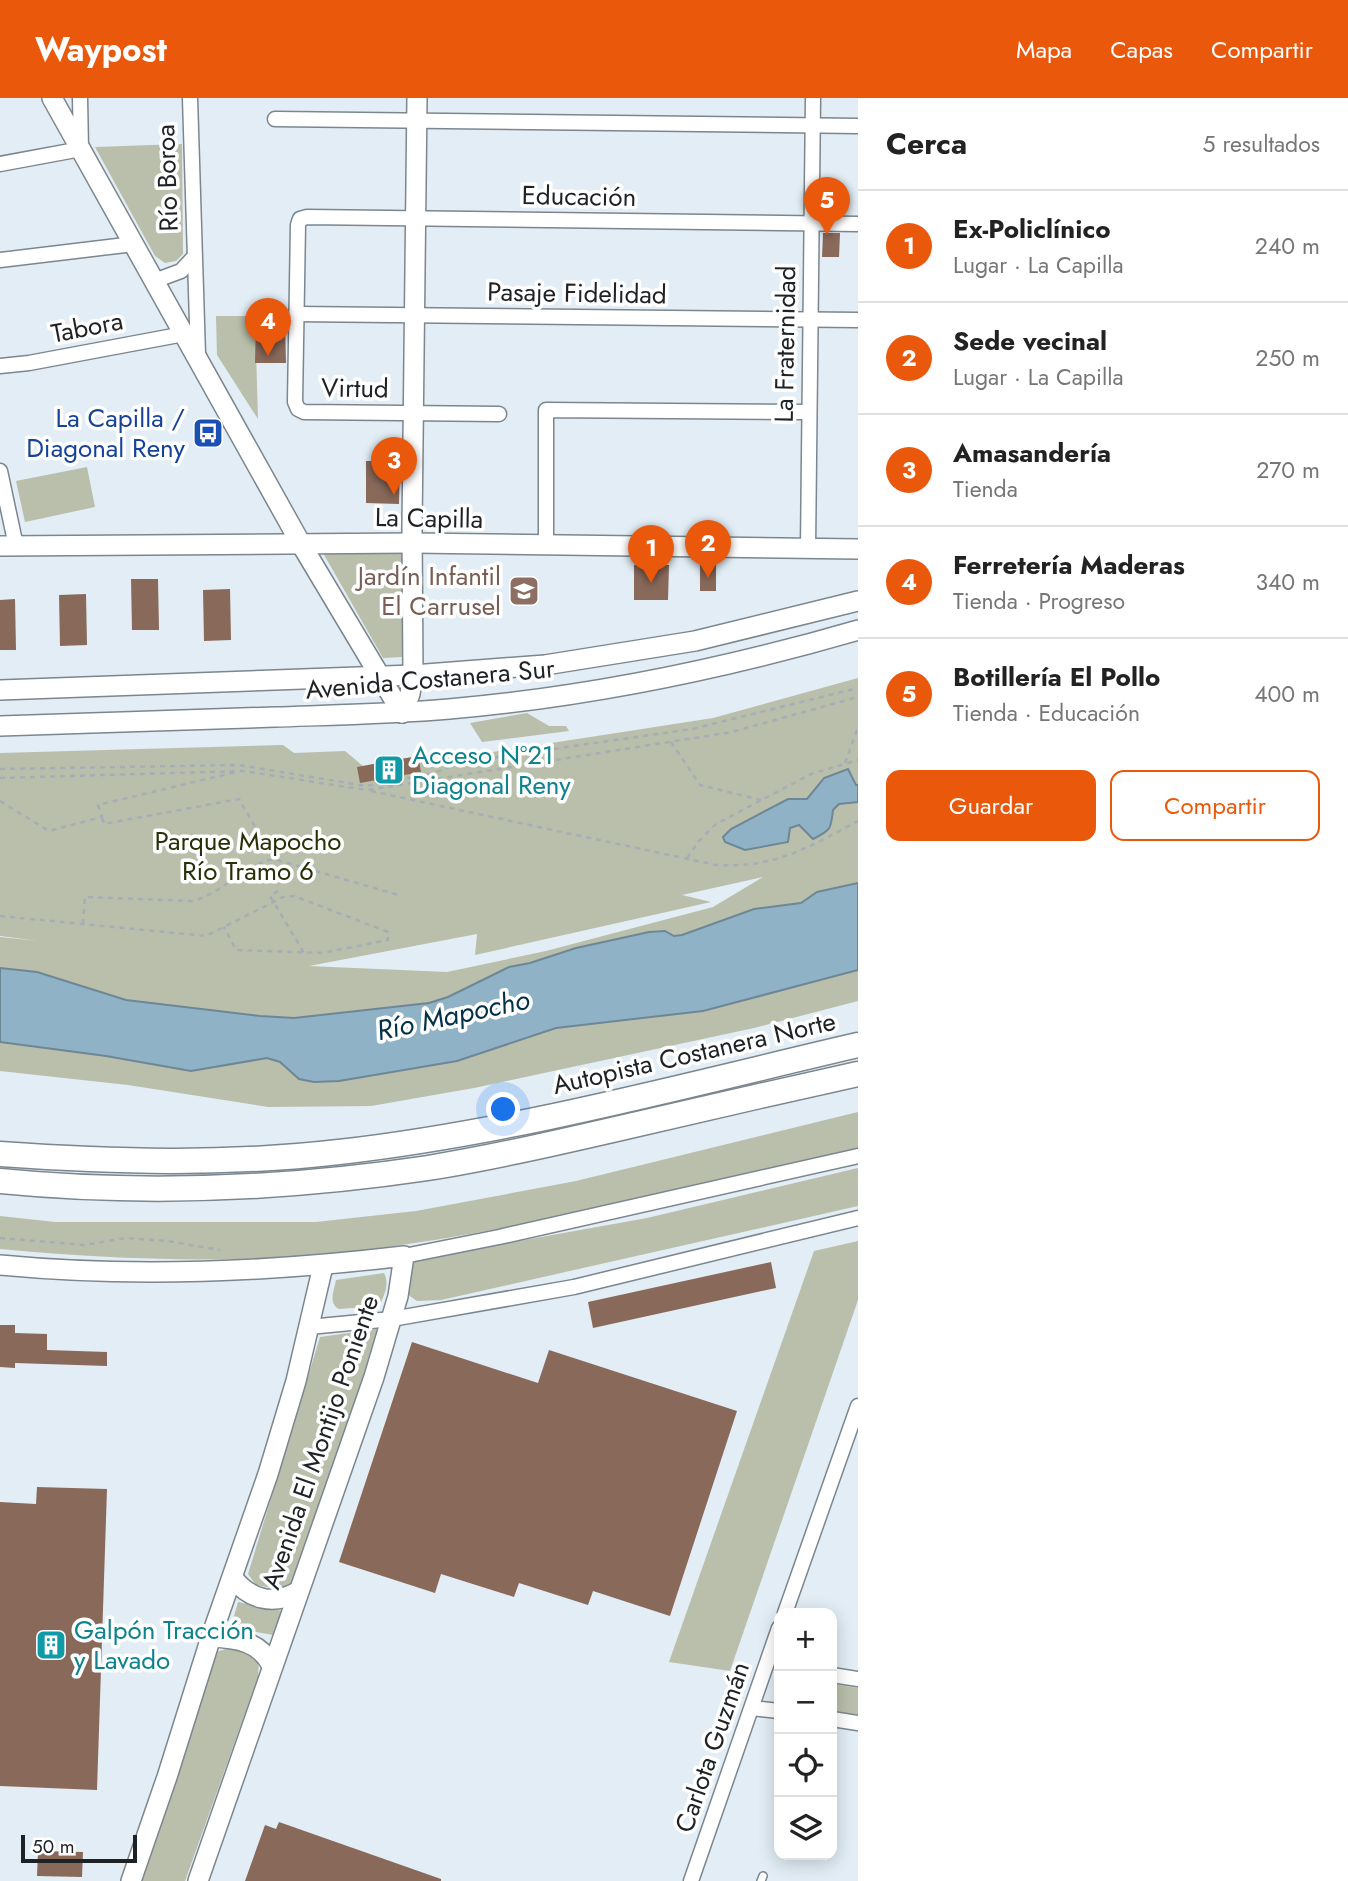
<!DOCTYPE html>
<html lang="es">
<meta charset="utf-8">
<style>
:root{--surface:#fff;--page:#f2f2f2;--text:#222;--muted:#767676;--line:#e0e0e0;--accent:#ea580c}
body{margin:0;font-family:Jost,sans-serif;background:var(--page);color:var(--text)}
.controls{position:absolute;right:21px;bottom:21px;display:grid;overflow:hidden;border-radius:14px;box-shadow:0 4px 18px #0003}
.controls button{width:63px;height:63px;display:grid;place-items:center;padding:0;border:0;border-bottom:2px solid var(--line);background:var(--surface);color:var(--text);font:35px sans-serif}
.scale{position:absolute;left:21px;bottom:18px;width:116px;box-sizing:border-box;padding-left:7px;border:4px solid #1e2225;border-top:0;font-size:19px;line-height:24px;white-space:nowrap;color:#1e2225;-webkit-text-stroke:5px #fff;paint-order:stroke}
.you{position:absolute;left:504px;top:1012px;width:24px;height:24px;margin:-18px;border:5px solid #fff;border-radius:50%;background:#1a73e8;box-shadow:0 0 0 10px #1a73e833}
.badge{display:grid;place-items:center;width:46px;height:46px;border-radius:50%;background:var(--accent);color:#fff;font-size:23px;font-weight:700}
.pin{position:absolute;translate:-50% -58px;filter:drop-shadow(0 2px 4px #0008)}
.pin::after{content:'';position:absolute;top:37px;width:24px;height:21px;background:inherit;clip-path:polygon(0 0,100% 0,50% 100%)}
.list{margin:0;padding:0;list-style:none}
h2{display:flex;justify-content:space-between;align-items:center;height:91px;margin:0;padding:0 28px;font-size:30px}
h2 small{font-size:23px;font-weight:400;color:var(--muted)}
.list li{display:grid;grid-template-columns:46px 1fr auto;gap:21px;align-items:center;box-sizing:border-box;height:112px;padding:0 28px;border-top:2px solid var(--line)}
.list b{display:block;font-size:26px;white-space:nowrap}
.list p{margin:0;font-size:23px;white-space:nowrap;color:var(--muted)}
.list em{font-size:23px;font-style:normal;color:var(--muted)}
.actions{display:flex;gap:14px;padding:21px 28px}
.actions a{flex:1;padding:16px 0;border:2px solid var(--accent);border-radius:14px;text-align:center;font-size:24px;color:var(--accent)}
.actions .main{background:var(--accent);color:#fff}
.icon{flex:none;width:38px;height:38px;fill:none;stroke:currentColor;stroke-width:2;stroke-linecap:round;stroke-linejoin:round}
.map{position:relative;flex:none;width:858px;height:1783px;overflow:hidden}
header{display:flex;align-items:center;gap:42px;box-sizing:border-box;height:98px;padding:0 35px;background:var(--accent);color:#fff}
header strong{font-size:33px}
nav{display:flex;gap:38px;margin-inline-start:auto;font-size:24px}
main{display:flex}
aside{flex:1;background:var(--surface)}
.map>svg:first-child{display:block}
.green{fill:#b9bfaa;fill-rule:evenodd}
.water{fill:#90b2c6;stroke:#6e8796;stroke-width:2}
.building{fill:#89695a}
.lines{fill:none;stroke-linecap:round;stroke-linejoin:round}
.lane-casing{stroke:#7c868e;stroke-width:10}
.street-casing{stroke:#7c868e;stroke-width:17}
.secondary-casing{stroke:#7c868e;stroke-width:22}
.highway-casing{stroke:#7c868e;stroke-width:27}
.path{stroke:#a6aeb5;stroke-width:2.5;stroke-dasharray:5 5;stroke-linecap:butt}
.lane{stroke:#fff;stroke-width:7}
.street{stroke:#fff;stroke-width:14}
.secondary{stroke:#fff;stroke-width:19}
.highway{stroke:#fff;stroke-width:24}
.labels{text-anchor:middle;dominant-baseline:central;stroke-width:7;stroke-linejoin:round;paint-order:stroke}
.street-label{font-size:26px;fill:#1e2225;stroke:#fff}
.transit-label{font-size:26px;fill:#164399;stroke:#fff;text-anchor:end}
.education-label{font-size:26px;fill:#785e54;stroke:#fff;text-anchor:end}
.culture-label{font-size:26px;fill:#0d838f;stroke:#fff;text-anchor:start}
.park-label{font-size:26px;fill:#283007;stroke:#fff}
.water-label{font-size:28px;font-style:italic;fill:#023248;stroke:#fff}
</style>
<header>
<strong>Waypost</strong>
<nav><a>Mapa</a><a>Capas</a><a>Compartir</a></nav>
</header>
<main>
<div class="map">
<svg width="858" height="1783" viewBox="0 0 858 1783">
<rect width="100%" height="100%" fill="#e2edf5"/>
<!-- green -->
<g class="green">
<path d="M 182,46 L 183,156 L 176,163 L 165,165 L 155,158 L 95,49 Z"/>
<path d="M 216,218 L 255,218 L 258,321 L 217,257 Z"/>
<path d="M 87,369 L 95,409 L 25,424 L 16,383 Z"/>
<path d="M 323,455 L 403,456 L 402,559 L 383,560 Z"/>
<path d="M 858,580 L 858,903 L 754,930 L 474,990 L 371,1008 L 268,1009 L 128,987 L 0,973 L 0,839 L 39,843 L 0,838 L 0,655 L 283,647 L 294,655 L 345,653 L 363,668 L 418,658 L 480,656 L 713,620 ZM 763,779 L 713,809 L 546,853 L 447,874 L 309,868 L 477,836 L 475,857 L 711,804 L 682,797 Z"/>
<path d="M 527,615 L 549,628 L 566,628 L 569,633 L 482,644 L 470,625 Z"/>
<path d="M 858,1014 L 858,1052 C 695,1087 531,1131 365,1152 C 248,1167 118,1162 0,1151 L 0,1118 L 55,1124 L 316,1124 L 416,1113 L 576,1083 Z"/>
<path d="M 858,1070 L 858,1108 L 441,1202 L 417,1203 L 407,1196 L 414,1162 L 647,1120 Z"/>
<path d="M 858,1143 L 858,1202 L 730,1573 L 669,1564 L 814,1153 Z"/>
<path d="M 384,1175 C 390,1186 384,1198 379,1208 L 339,1211 C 328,1205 334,1193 336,1182 Z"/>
<path d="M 377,1231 L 378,1243 L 293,1491 L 287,1493 L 256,1487 L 248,1476 L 320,1239 Z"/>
<path d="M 238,1504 L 282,1513 L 273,1537 L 231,1529 Z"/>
<path d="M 229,1550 L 252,1553 L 259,1561 L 258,1579 L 185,1783 L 139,1783 L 216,1554 Z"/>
<path d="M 832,1586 L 858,1590 L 858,1619 L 832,1615 Z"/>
</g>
<!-- water -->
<g class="water">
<path d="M 848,671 L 856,687 L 858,687 L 858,704 L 839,706 L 833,712 C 831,731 831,732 813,741 L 799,727 L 790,730 L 788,744 L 745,752 L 725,744 L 723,739 L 731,731 L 788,701 L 807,701 L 824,680 Z"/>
<path d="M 858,785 L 858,872 L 703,913 L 556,930 L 457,963 L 339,983 L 314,984 L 299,981 L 280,964 L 267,960 L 191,973 L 106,958 L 0,944 L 0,870 L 37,874 L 126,902 L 260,918 L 294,920 L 429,905 L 448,899 L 509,869 L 530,865 L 576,850 L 649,834 L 665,833 L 674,838 L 682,837 L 754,811 L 801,805 L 817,794 Z"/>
</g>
<!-- building -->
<g class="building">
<path d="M 823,135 L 840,135 L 839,159 L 822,159 Z"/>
<path d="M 256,219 L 285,222 L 286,265 L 255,265 Z"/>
<path d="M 366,363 L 400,363 L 399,406 L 366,405 Z"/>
<rect x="700" y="466" width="16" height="27"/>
<path d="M 634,467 L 669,467 L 668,502 L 634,502 Z"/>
<path d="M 131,481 L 158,481 L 159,532 L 132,532 Z"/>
<path d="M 230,491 L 231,542 L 204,543 L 203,492 Z"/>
<path d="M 86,496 L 87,547 L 60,548 L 59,497 Z"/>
<path d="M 15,501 L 16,552 L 0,552 L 0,502 Z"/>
<path d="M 418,658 L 421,674 L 360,685 L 357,669 Z"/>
<path d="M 771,1164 L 776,1190 L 593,1230 L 588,1204 Z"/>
<path d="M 0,1227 L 15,1227 L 15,1235 L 47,1236 L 47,1252 L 107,1254 L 107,1268 L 15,1265 L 15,1270 L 0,1269 Z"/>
<path d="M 412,1244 L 538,1285 L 549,1252 L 737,1313 L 670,1518 L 593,1493 L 588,1507 L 519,1485 L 514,1499 L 441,1476 L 435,1495 L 339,1464 Z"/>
<path d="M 37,1389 L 107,1391 L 97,1692 L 0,1688 L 0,1404 L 36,1406 Z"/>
<path d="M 279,1724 L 441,1781 L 441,1783 L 245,1783 L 265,1727 L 276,1731 Z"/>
<path d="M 38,1753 L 83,1754 L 82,1779 L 37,1778 Z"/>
</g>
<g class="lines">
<!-- lane casing -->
<g class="lane-casing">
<path id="lane" d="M 761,1783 L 763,1778"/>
</g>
<!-- street casing -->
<g class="street-casing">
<g id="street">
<path d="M 190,0 L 198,257"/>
<path d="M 275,21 L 858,28"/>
<path d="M 0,66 L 81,51 L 80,0"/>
<path d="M 0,162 L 134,146"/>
<path d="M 154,183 L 181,173 L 194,159"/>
<path d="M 296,216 L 858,222"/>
<path d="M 0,268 L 29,265 L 184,236"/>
<path d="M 499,316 L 304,314 L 298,311 L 295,304 L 298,127 L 300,121 L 307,119 L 858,126"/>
<path d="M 0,373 L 16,448"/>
<path d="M 546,448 L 546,312 L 809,314"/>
<path d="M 808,450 L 813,0"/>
<path d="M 404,1158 L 499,1139 L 858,1058"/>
<path d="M 309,1229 L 392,1221 L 574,1189 L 858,1120"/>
<path d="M 785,1515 L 858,1308"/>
<path d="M 832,1577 L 858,1581"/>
<path d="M 752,1610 L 779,1613"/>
<path d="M 832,1621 L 858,1625"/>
<path d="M 691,1783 L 779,1530"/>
</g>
</g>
<!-- secondary casing -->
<g class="secondary-casing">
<g id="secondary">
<path d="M 52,0 L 301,446 L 402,615"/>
<path d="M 0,448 L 412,445 L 858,451"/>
<path d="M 0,592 L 413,577 L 545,567 L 695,543 L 858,503"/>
<path d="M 402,615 L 410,596 L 413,577 L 412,429 L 417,0"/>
<path d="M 0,628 C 92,625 183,622 275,619 C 333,617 391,616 449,611 C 588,599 724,571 858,532"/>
<path d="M 0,1167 C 135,1180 270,1174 404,1158 L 398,1198 L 374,1279 L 198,1783"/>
<path d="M 233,1480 C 249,1501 273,1508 297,1494"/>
<path d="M 211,1539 C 236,1540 260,1543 272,1568"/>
<path d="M 131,1783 L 167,1679 L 211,1539 L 268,1376 L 296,1283 L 323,1168"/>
</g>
</g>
<!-- highway casing -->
<g class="highway-casing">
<g id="highway">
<path d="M 0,1056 C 113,1064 226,1067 339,1054 C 515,1034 686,987 858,947"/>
<path d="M 0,1083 C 142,1097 287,1091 428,1070 C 495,1059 560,1044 625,1029 C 703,1011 780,993 858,976"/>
</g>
</g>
<!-- path -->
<g class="path">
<path d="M 671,644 L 700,687 L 761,702"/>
<path d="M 845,665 L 858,629"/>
<path d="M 0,671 L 239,667 L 366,688 L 430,676 L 463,664 L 692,631 L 858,590"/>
<path d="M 0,680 L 243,673 L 367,692 L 732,634 L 858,599"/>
<path d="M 371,693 L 716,767 C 776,770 807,750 858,723"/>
<path d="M 0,703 L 49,733 L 102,719 L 98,707 L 236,674"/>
<path d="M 102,720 L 104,726 L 239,701 L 274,761"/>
<path d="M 687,760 L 699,743 L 716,726 L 811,676 L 858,662"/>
<path d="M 278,793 L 270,798 L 304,855"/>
<path d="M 0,818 L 206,838 L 283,799 L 294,798 L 388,834 L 388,842 L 322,855 L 236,852 L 224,829"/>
<path d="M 83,826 L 85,799 L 192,803 C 223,796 242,767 274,761 L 402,798"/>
<path d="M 0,1140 L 84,1147 L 126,1140 L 168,1143 L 220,1152"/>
</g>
<!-- lane -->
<use href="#lane" class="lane"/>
<!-- street -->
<use href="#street" class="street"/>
<!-- secondary -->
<use href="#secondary" class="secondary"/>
<!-- highway -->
<use href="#highway" class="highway"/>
</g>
<!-- icons -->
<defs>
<g id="bus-square" transform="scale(1.575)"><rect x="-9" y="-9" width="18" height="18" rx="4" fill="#1a4fb4" stroke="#fff"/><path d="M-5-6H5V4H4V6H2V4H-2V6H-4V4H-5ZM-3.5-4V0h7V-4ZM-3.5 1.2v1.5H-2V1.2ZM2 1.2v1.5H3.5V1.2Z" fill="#fff"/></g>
<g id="school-square" transform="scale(1.575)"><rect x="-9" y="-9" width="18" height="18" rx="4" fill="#8d6e63" stroke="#fff"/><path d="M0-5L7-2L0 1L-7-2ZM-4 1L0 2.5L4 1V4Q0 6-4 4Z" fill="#fff"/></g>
<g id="building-square" transform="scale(1.575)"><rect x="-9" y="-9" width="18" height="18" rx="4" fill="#0f9aa8" stroke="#fff"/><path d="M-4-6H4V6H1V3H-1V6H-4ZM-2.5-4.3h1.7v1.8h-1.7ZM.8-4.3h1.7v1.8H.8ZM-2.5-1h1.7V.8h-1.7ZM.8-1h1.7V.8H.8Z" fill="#fff"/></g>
</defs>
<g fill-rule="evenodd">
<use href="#bus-square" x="208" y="335"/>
<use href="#school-square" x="524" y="493"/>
<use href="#building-square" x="389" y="672"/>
<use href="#building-square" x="51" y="1547"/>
</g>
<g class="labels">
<!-- street labels -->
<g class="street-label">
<text transform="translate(167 80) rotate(-92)">Río Boroa</text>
<text transform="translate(579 98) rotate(1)">Educación</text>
<text transform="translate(577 195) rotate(1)">Pasaje Fidelidad</text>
<text transform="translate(87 229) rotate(-11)">Tabora</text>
<text transform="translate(785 246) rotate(-89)">La Fraternidad</text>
<text transform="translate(355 290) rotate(1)">Virtud</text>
<text transform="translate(429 420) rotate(1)">La Capilla</text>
<text transform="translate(430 581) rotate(-5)">Avenida Costanera Sur</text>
<text transform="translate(694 955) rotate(-13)">Autopista Costanera Norte</text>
<text transform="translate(320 1344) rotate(-71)">Avenida El Montijo Poniente</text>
<text transform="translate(712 1649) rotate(-71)">Carlota Guzmán</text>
</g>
<!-- transit labels -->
<g class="transit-label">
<text x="185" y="320">La Capilla /<tspan x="185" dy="30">Diagonal Reny</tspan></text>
</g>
<!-- education labels -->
<g class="education-label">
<text x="501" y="478">Jardín Infantil<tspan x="501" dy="30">El Carrusel</tspan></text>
</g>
<!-- culture labels -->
<g class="culture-label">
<text x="412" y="657">Acceso N°21<tspan x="412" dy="30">Diagonal Reny</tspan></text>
<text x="74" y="1532">Galpón Tracción<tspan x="74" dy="30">y Lavado</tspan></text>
</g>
<!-- park labels -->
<g class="park-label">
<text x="248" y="743">Parque Mapocho<tspan x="248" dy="30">Río Tramo 6</tspan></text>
</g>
<!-- water labels -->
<g class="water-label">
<text transform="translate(453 917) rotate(-12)">Río Mapocho</text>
</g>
</g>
</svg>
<div class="controls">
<button>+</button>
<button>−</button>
<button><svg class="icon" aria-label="locate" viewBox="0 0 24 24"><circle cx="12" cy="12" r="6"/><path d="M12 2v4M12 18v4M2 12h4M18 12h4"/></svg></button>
<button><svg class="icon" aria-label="layers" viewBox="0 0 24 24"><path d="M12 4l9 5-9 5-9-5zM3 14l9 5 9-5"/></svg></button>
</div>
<div class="scale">50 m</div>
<div class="you"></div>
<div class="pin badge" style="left:651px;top:485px">1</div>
<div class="pin badge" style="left:708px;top:480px">2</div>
<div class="pin badge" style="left:394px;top:397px">3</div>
<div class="pin badge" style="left:268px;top:258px">4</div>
<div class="pin badge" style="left:827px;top:137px">5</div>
</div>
<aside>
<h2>Cerca<small>5 resultados</small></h2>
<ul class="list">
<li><span class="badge">1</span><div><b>Ex-Policlínico</b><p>Lugar · La Capilla</p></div><em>240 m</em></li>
<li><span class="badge">2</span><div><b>Sede vecinal</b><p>Lugar · La Capilla</p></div><em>250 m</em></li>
<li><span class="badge">3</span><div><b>Amasandería</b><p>Tienda</p></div><em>270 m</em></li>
<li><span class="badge">4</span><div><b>Ferretería Maderas</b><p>Tienda · Progreso</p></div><em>340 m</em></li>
<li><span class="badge">5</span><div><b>Botillería El Pollo</b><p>Tienda · Educación</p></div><em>400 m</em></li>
</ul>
<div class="actions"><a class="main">Guardar</a><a>Compartir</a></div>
</aside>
</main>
